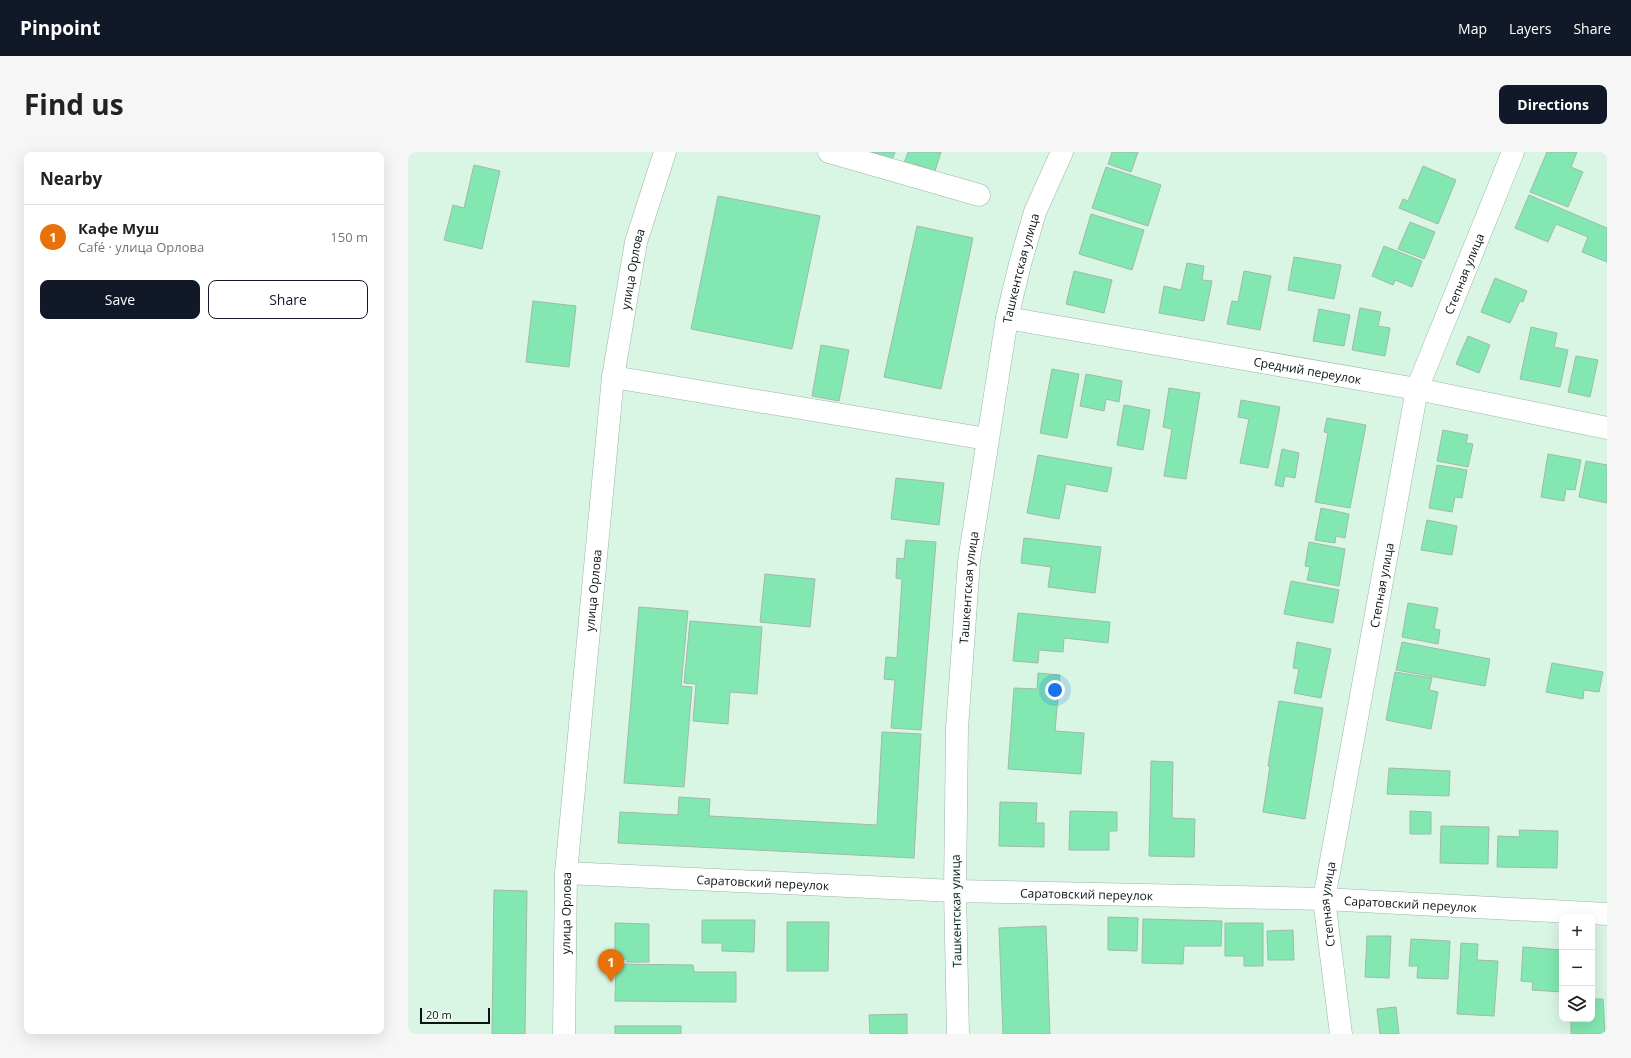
<!DOCTYPE html>
<meta charset="utf-8">
<style>
:root{--surface:#fff;--page:#f6f6f6;--text:#222;--muted:#767676;--line:#e0e0e0;--accent:#111827}
body{margin:0;font-family:"Open Sans",sans-serif;background:var(--page);color:var(--text)}
.controls{position:absolute;right:12px;bottom:12px;display:grid;overflow:hidden;border-radius:8px;box-shadow:0 4px 16px #0002}
.controls button{width:36px;height:36px;display:grid;place-items:center;padding:0;border:0;border-bottom:1px solid var(--line);background:var(--surface);color:var(--text);font:20px sans-serif}
.scale{position:absolute;left:12px;bottom:10px;width:70px;box-sizing:border-box;padding-left:4px;border:2px solid #0a150f;border-top:0;font-size:11px;line-height:14px;white-space:nowrap;color:#0a150f;-webkit-text-stroke:3px #f2fef7;paint-order:stroke}
.you{position:absolute;left:647px;top:538px;width:14px;height:14px;margin:-10px;border:3px solid #fff;border-radius:50%;background:#1a73e8;box-shadow:0 0 0 6px #1a73e833}
.badge{display:grid;place-items:center;width:26px;height:26px;border-radius:50%;background:var(--accent);color:#fff;font-size:13px;font-weight:700}
.pin{position:absolute;translate:-50% -33px;filter:drop-shadow(0 1px 2px #0008)}
.pin::after{content:'';position:absolute;top:21px;width:14px;height:12px;background:inherit;clip-path:polygon(0 0,100% 0,50% 100%)}
.list{margin:0;padding:0;list-style:none}
h2{display:flex;justify-content:space-between;align-items:center;height:52px;margin:0;padding:0 16px;font-size:17px}
h2 small{font-size:13px;font-weight:400;color:var(--muted)}
.list li{display:grid;grid-template-columns:26px 1fr auto;gap:12px;align-items:center;box-sizing:border-box;height:64px;padding:0 16px;border-top:1px solid var(--line)}
.list b{display:block;font-size:15px;white-space:nowrap}
.list p{margin:0;font-size:13px;white-space:nowrap;color:var(--muted)}
.list em{font-size:13px;font-style:normal;color:var(--muted)}
.actions{display:flex;gap:8px;padding:12px 16px}
.actions a{flex:1;padding:9px 0;border:1px solid var(--accent);border-radius:8px;text-align:center;font-size:14px;color:var(--accent)}
.actions .main{background:var(--accent);color:#fff}
.icon{flex:none;width:22px;height:22px;fill:none;stroke:currentColor;stroke-width:2;stroke-linecap:round;stroke-linejoin:round}
.map{position:relative;flex:none;width:1199px;height:882px;overflow:hidden;border-radius:8px}
header{display:flex;align-items:center;gap:24px;box-sizing:border-box;height:56px;padding:0 20px;background:var(--accent);color:#fff}
header strong{font-size:19px}
nav{display:flex;gap:22px;margin-inline-start:auto;font-size:14px}
.intro{display:flex;align-items:center;justify-content:space-between;box-sizing:border-box;height:96px;padding:0 24px}
h1{margin:0;font-size:28px}
.button{padding:10px 18px;border-radius:8px;background:var(--accent);color:#fff;font-size:14px;font-weight:700}
main{display:flex;gap:24px;padding:0 24px}
aside{flex:1;background:var(--surface);border-radius:8px;box-shadow:0 4px 16px #0002}
.map>svg:first-child{display:block}
.building{fill:#82e7b1;stroke:#9fbaaa}
.lines{fill:none;stroke-linecap:round;stroke-linejoin:round}
.minor-casing{stroke:#9bb6a5;stroke-width:23}
.major-casing{stroke:#9bb6a5;stroke-width:23}
.minor{stroke:#fff;stroke-width:22}
.major{stroke:#fff;stroke-width:22}
.labels{text-anchor:middle;dominant-baseline:central;stroke-width:3.5;stroke-linejoin:round;paint-order:stroke}
.street-label{font-size:12px;fill:#0a150f;stroke:#f2fef7}
</style>
<header>
<strong>Pinpoint</strong>
<nav><a>Map</a><a>Layers</a><a>Share</a></nav>
</header>
<div class="intro"><h1>Find us</h1><a class="button">Directions</a></div>
<main>
<aside>
<h2>Nearby<small></small></h2>
<ul class="list">
<li><span class="badge" style="background:#e8710a">1</span><div><b>Кафе Муш</b><p>Café · улица Орлова</p></div><em>150 m</em></li>
</ul>
<div class="actions"><a class="main">Save</a><a>Share</a></div>
</aside>
<div class="map">
<svg width="1199" height="882" viewBox="0 0 1199 882">
<rect width="100%" height="100%" fill="#d9f5e4"/>
<!-- building -->
<g class="building">
<path d="M 463,0 L 487,0 L 484,8 Z"/>
<path d="M 500,0 L 533,0 L 527,19 L 507,12 L 505,17 L 495,14 Z"/>
<path d="M 704,0 L 730,0 L 723,20 L 700,12 Z"/>
<path d="M 1139,0 L 1169,0 L 1163,15 L 1175,20 L 1160,55 L 1122,40 Z"/>
<path d="M 66,13 L 92,19 L 74,97 L 36,88 L 45,53 L 56,56 Z"/>
<path d="M 1015,14 L 1048,28 L 1030,72 L 991,56 L 995,47 L 1000,49 Z"/>
<path d="M 698,15 L 753,33 L 740,74 L 684,56 Z"/>
<path d="M 1121,43 L 1199,76 L 1199,110 L 1174,100 L 1180,85 L 1148,72 L 1140,90 L 1107,76 Z"/>
<path d="M 310,44 L 412,64 L 384,197 L 283,177 Z"/>
<path d="M 683,62 L 736,78 L 724,118 L 671,102 Z"/>
<path d="M 1002,70 L 1027,80 L 1016,107 L 990,97 Z"/>
<path d="M 509,74 L 565,86 L 533,237 L 476,225 Z"/>
<path d="M 976,94 L 1014,109 L 1004,135 L 987,128 L 985,133 L 964,124 Z"/>
<path d="M 886,105 L 933,113 L 926,147 L 880,138 Z"/>
<path d="M 779,111 L 796,114 L 794,128 L 804,129 L 796,169 L 751,161 L 756,134 L 773,138 Z"/>
<path d="M 666,119 L 704,128 L 696,161 L 658,152 Z"/>
<path d="M 836,119 L 863,124 L 852,178 L 819,172 L 824,149 L 830,150 Z"/>
<path d="M 1087,126 L 1119,139 L 1115,150 L 1112,149 L 1102,171 L 1073,160 Z"/>
<path d="M 125,149 L 168,154 L 161,215 L 118,210 Z"/>
<path d="M 952,156 L 973,160 L 970,174 L 982,176 L 977,204 L 944,198 Z"/>
<path d="M 911,157 L 942,163 L 936,194 L 905,189 Z"/>
<path d="M 1123,175 L 1149,181 L 1146,195 L 1160,198 L 1152,235 L 1112,227 Z"/>
<path d="M 1060,184 L 1082,193 L 1071,221 L 1048,212 Z"/>
<path d="M 413,193 L 441,198 L 431,249 L 404,244 Z"/>
<path d="M 1168,204 L 1190,208 L 1182,245 L 1160,240 Z"/>
<path d="M 644,217 L 671,222 L 659,286 L 632,281 Z"/>
<path d="M 678,222 L 714,229 L 711,250 L 698,247 L 696,259 L 672,254 Z"/>
<path d="M 761,236 L 792,241 L 778,327 L 756,324 L 764,277 L 755,275 Z"/>
<path d="M 833,248 L 872,255 L 860,316 L 832,311 L 841,267 L 830,265 Z"/>
<path d="M 716,253 L 742,258 L 735,298 L 709,293 Z"/>
<path d="M 919,266 L 958,273 L 942,356 L 907,350 L 920,281 L 916,280 Z"/>
<path d="M 1035,278 L 1060,283 L 1058,291 L 1065,292 L 1060,315 L 1029,309 Z"/>
<path d="M 874,297 L 891,301 L 887,326 L 877,324 L 875,335 L 867,333 Z"/>
<path d="M 1140,302 L 1173,308 L 1167,338 L 1158,337 L 1156,349 L 1133,345 Z"/>
<path d="M 630,303 L 704,316 L 699,340 L 658,332 L 651,367 L 619,361 Z"/>
<path d="M 1178,309 L 1199,313 L 1199,351 L 1171,345 Z"/>
<path d="M 1029,313 L 1059,318 L 1054,346 L 1047,345 L 1044,360 L 1021,356 Z"/>
<path d="M 488,326 L 536,331 L 531,373 L 483,367 Z"/>
<path d="M 913,356 L 941,362 L 937,386 L 928,384 L 927,391 L 907,388 Z"/>
<path d="M 1019,368 L 1049,374 L 1044,403 L 1013,398 Z"/>
<path d="M 616,386 L 693,395 L 687,441 L 640,435 L 643,415 L 613,411 Z"/>
<path d="M 498,388 L 528,390 L 513,578 L 483,576 L 487,528 L 476,527 L 478,505 L 489,506 L 494,427 L 488,426 L 489,406 L 496,407 Z"/>
<path d="M 901,390 L 937,397 L 931,434 L 899,428 L 902,415 L 897,414 Z"/>
<path d="M 357,422 L 407,427 L 402,475 L 352,470 Z"/>
<path d="M 883,429 L 931,438 L 925,471 L 876,462 Z"/>
<path d="M 1000,451 L 1030,456 L 1026,477 L 1032,478 L 1030,492 L 994,485 Z"/>
<path d="M 231,455 L 280,459 L 273,534 L 284,535 L 276,635 L 216,631 Z"/>
<path d="M 610,461 L 702,470 L 700,491 L 656,486 L 655,500 L 631,498 L 630,511 L 605,509 Z"/>
<path d="M 282,469 L 354,475 L 349,542 L 322,540 L 320,572 L 285,569 L 288,532 L 276,531 Z"/>
<path d="M 889,490 L 923,497 L 913,546 L 886,541 L 891,517 L 885,516 Z"/>
<path d="M 994,490 L 1082,507 L 1077,534 L 988,518 Z"/>
<path d="M 1144,511 L 1195,520 L 1191,540 L 1176,538 L 1175,547 L 1138,540 Z"/>
<path d="M 987,520 L 1024,526 L 1021,538 L 1030,540 L 1023,577 L 978,568 Z"/>
<path d="M 630,521 L 652,523 L 647,579 L 676,581 L 673,622 L 600,617 L 606,536 L 629,537 Z"/>
<path d="M 871,549 L 915,556 L 897,667 L 855,660 L 862,614 L 860,614 Z"/>
<path d="M 474,580 L 513,582 L 506,706 L 210,691 L 212,660 L 270,663 L 271,645 L 302,647 L 301,664 L 469,673 Z"/>
<path d="M 743,609 L 765,610 L 764,666 L 787,667 L 786,705 L 741,704 Z"/>
<path d="M 981,616 L 1042,619 L 1041,644 L 979,642 Z"/>
<path d="M 592,650 L 629,651 L 628,671 L 636,671 L 636,695 L 591,694 Z"/>
<path d="M 662,659 L 709,660 L 709,679 L 701,679 L 701,698 L 661,698 Z"/>
<path d="M 1002,659 L 1023,660 L 1023,682 L 1002,682 Z"/>
<path d="M 1033,674 L 1081,675 L 1080,712 L 1032,711 Z"/>
<path d="M 1111,678 L 1150,679 L 1149,716 L 1089,715 L 1090,684 L 1112,685 Z"/>
<path d="M 86,738 L 119,739 L 117,882 L 84,882 Z"/>
<path d="M 700,765 L 730,766 L 729,799 L 700,798 Z"/>
<path d="M 735,767 L 814,769 L 813,794 L 776,794 L 775,812 L 734,811 Z"/>
<path d="M 294,768 L 347,768 L 346,800 L 314,799 L 314,791 L 294,791 Z"/>
<path d="M 379,770 L 421,770 L 420,819 L 379,819 Z"/>
<path d="M 207,771 L 241,772 L 241,810 L 219,810 L 219,807 L 207,807 Z"/>
<path d="M 817,771 L 855,771 L 855,814 L 836,814 L 836,804 L 817,804 Z"/>
<path d="M 638,774 L 642,882 L 595,882 L 591,776 Z"/>
<path d="M 885,778 L 886,808 L 860,808 L 859,779 Z"/>
<path d="M 959,784 L 983,784 L 981,826 L 957,825 Z"/>
<path d="M 1003,787 L 1042,789 L 1040,827 L 1009,826 L 1010,814 L 1001,814 Z"/>
<path d="M 1053,791 L 1070,792 L 1069,808 L 1090,809 L 1086,864 L 1049,862 Z"/>
<path d="M 1115,795 L 1154,798 L 1154,840 L 1124,838 L 1125,830 L 1113,829 Z"/>
<path d="M 208,812 L 285,813 L 286,820 L 328,820 L 328,850 L 207,849 Z"/>
<path d="M 1184,847 L 1195,847 L 1197,882 L 1163,882 L 1163,867 L 1184,867 Z"/>
<path d="M 988,855 L 991,882 L 972,882 L 969,857 Z"/>
<path d="M 499,862 L 499,882 L 462,882 L 461,863 Z"/>
<rect x="207" y="874" width="66" height="8"/>
</g>
<g class="lines">
<!-- minor casing -->
<g class="minor-casing">
<g id="minor">
<path d="M 421,0 L 571,43"/>
<path id="s1" d="M 599,166 L 1009,237 L 1199,276"/>
<path d="M 205,225 L 579,287"/>
<path id="s2" d="M 158,721 L 547,739 L 916,747 L 1199,762"/>
<path id="s3" d="M 550,882 L 547,739 L 549,576 L 561,409 L 599,166 L 612,112 L 627,60 L 654,0"/>
<path id="s4" d="M 933,882 L 916,747 L 1009,237 L 1105,0"/>
</g>
</g>
<!-- major casing -->
<g class="major-casing">
<g id="major">
<path id="s5" d="M 156,882 L 158,721 L 205,225 L 228,90 L 257,0"/>
</g>
</g>
<!-- minor -->
<use href="#minor" class="minor"/>
<!-- major -->
<use href="#major" class="major"/>
</g>
<g class="labels">
<!-- street labels -->
<g class="street-label">
<text stroke="none"><textPath href="#s3" startOffset="771">Ташкентская улица</textPath></text>
<text stroke="none"><textPath href="#s5" startOffset="769">улица Орлова</textPath></text>
<text stroke="none"><textPath href="#s4" startOffset="779">Степная улица</textPath></text>
<text stroke="none"><textPath href="#s1" startOffset="305">Средний переулок</textPath></text>
<text stroke="none"><textPath href="#s4" startOffset="455">Степная улица</textPath></text>
<text stroke="none"><textPath href="#s3" startOffset="447">Ташкентская улица</textPath></text>
<text stroke="none"><textPath href="#s5" startOffset="445">улица Орлова</textPath></text>
<text stroke="none"><textPath href="#s2" startOffset="197">Саратовский переулок</textPath></text>
<text stroke="none"><textPath href="#s2" startOffset="521">Саратовский переулок</textPath></text>
<text stroke="none"><textPath href="#s2" startOffset="845">Саратовский переулок</textPath></text>
<text stroke="none"><textPath href="#s4" startOffset="131">Степная улица</textPath></text>
<text transform="translate(548 759) rotate(-91)">Ташкентская улица</text>
<text stroke="none"><textPath href="#s5" startOffset="121">улица Орлова</textPath></text>
</g>
</g>
</svg>
<div class="controls">
<button>+</button>
<button>−</button>
<button><svg class="icon" aria-label="layers" viewBox="0 0 24 24"><path d="M12 4l9 5-9 5-9-5zM3 14l9 5 9-5"/></svg></button>
</div>
<div class="scale">20 m</div>
<div class="you"></div>
<div class="pin badge" style="left:203px;top:830px;background:#e8710a">1</div>
</div>
</main>
